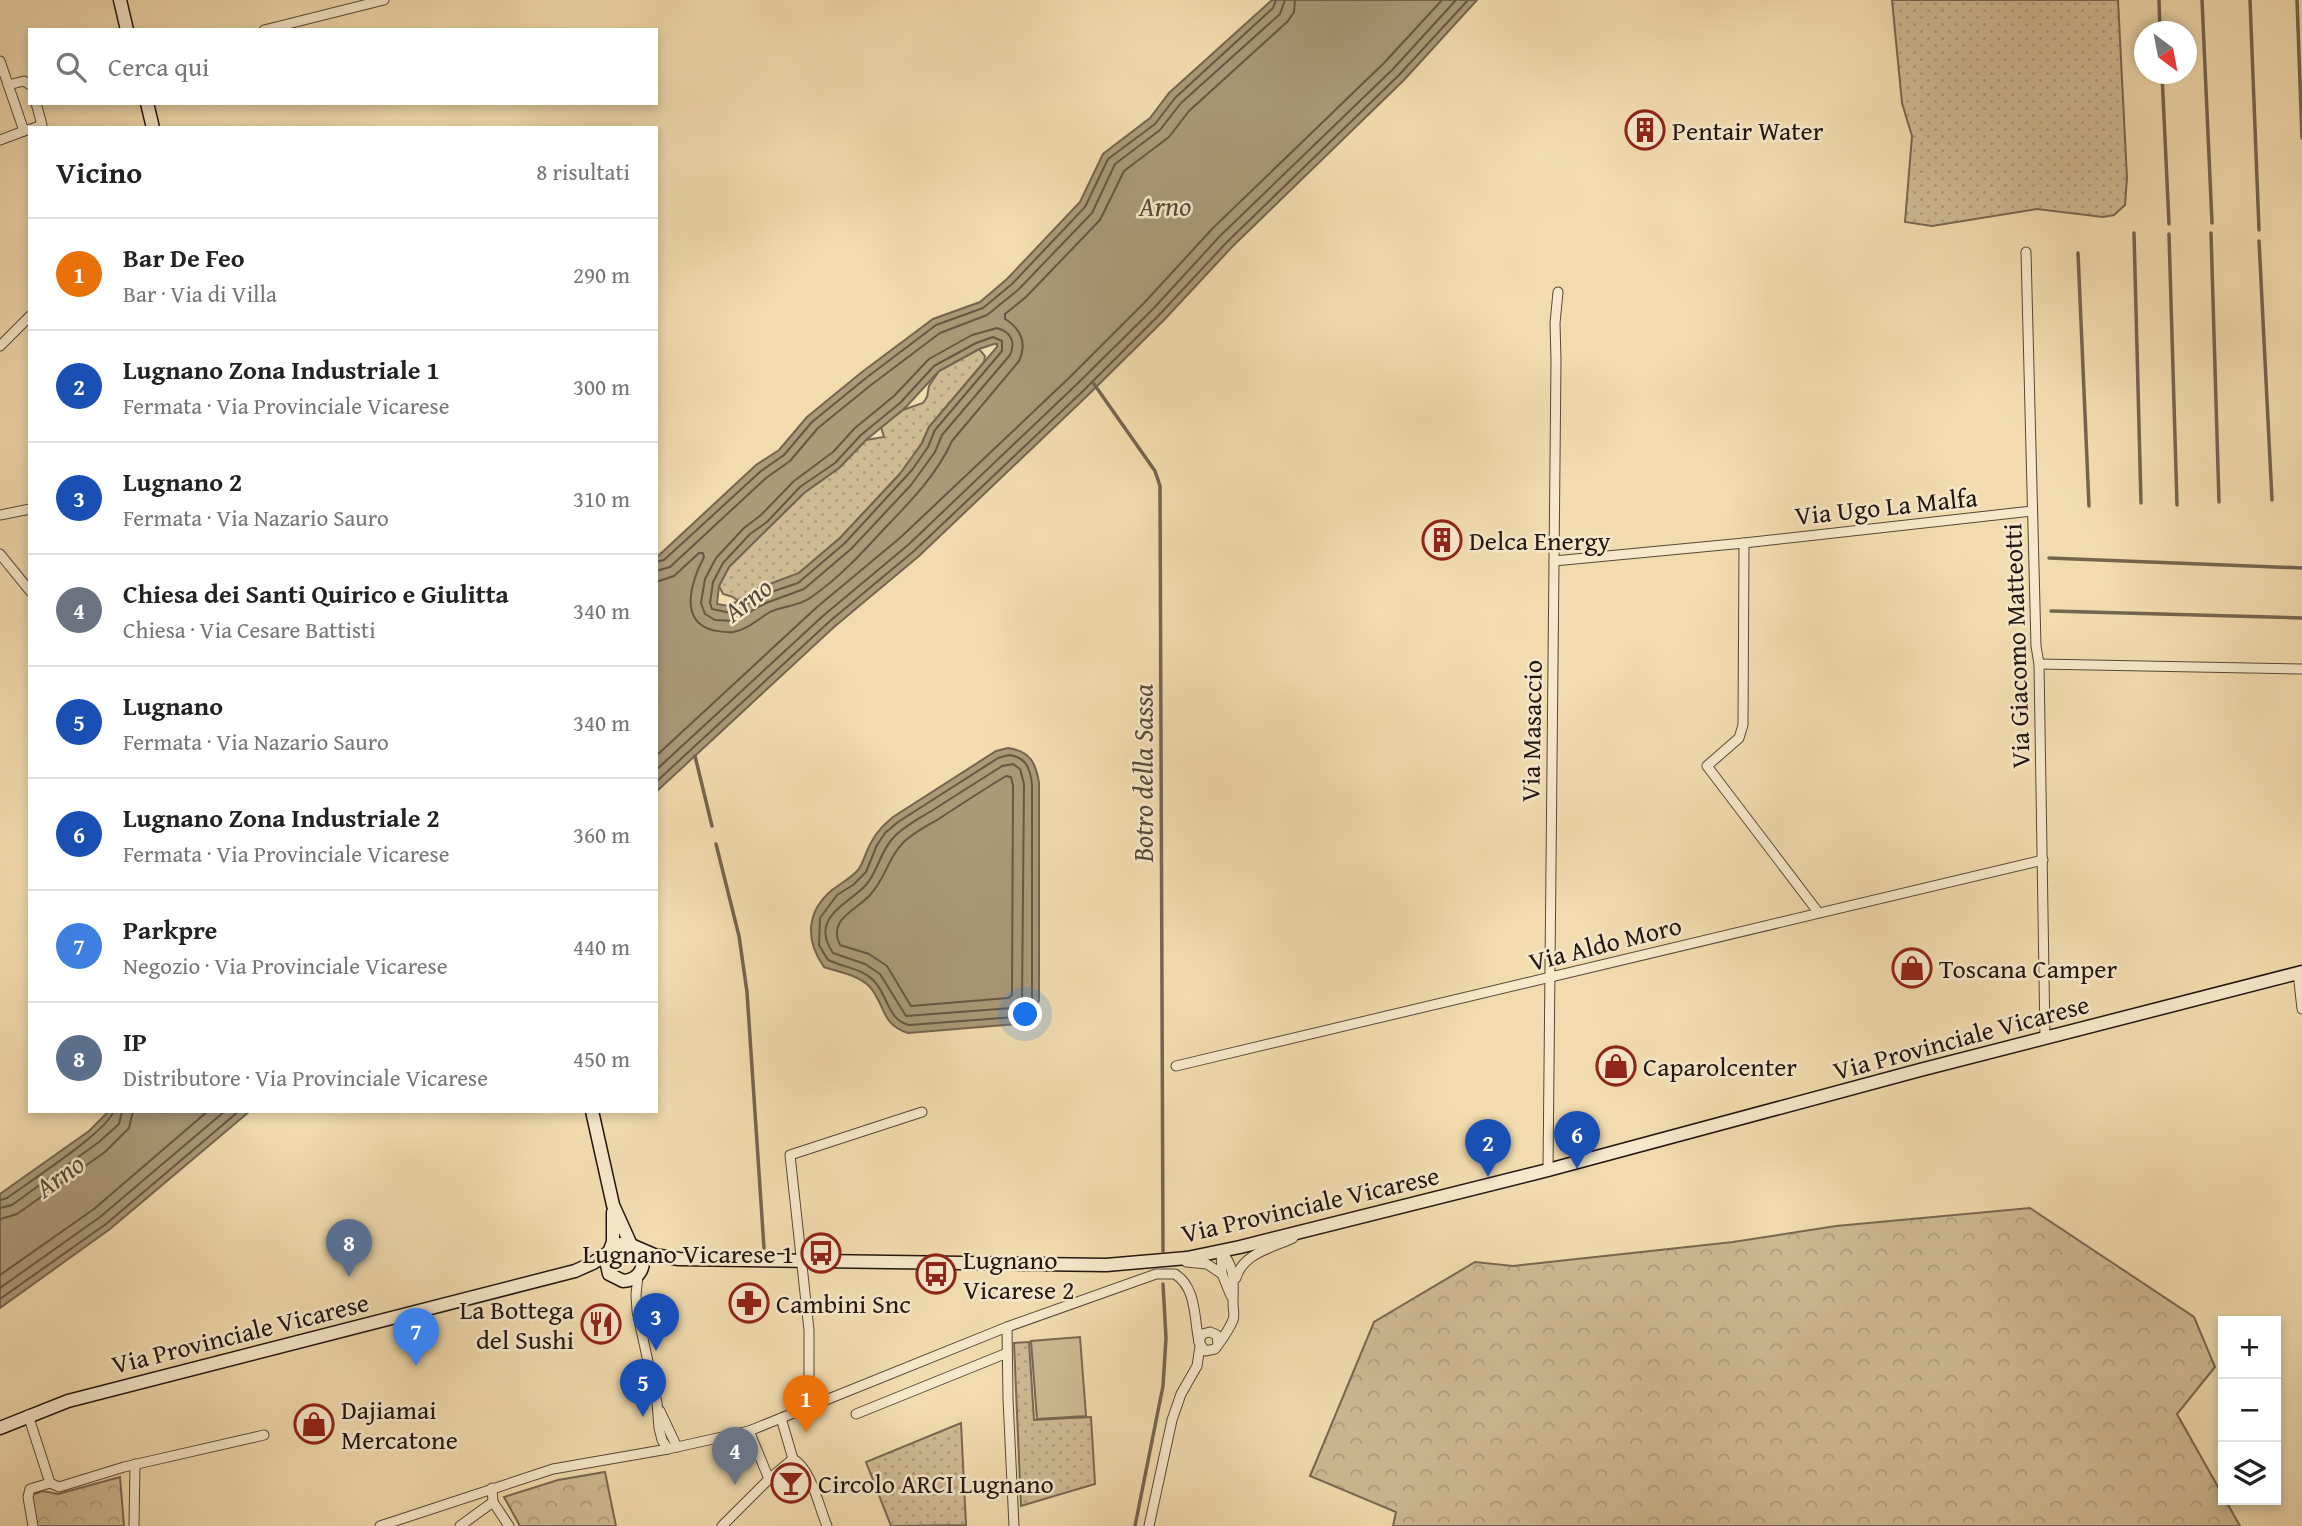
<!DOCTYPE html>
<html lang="it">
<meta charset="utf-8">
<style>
:root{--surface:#fff;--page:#f2f2f2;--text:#222;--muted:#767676;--line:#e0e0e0;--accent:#8f2418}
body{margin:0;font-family:"Gentium Book Plus",serif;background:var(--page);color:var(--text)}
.controls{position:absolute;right:21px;bottom:21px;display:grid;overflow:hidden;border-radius:0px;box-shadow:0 4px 10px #0003}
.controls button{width:63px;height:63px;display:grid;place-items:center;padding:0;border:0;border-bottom:2px solid var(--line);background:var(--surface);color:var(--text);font:35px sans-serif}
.compass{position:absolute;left:2134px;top:21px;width:63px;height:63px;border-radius:50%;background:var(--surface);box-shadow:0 4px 10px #0003;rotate:148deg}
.you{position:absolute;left:1026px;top:1015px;width:24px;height:24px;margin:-18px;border:5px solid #fff;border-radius:50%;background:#1a73e8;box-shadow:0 0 0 10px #1a73e833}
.badge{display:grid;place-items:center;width:46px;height:46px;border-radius:50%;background:var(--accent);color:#fff;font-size:23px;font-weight:700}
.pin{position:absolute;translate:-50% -58px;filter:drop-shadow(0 2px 4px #0008)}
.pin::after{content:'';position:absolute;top:37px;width:24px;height:21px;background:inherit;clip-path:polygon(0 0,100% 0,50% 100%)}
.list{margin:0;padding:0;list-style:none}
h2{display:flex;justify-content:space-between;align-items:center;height:91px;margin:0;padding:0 28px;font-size:30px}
h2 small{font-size:23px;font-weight:400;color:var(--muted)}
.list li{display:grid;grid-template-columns:46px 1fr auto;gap:21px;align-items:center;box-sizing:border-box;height:112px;padding:0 28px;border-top:2px solid var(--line)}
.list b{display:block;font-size:26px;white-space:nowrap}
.list p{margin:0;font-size:23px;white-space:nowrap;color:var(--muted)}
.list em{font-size:23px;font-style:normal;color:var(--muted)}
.icon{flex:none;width:38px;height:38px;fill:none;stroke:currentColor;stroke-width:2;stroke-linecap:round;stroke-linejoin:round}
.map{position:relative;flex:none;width:2302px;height:1526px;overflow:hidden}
.search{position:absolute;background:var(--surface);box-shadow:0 4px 10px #0003;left:28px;top:28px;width:630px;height:77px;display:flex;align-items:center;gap:18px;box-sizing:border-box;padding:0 24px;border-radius:0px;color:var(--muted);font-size:26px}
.panel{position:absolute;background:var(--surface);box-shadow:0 4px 10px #0003;left:28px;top:126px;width:630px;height:987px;border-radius:0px}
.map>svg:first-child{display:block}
.grass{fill:url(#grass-dots);stroke:#786852;stroke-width:2}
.forest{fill:url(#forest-crowns);stroke:#786852;stroke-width:2}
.pitch{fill:#cfba94;stroke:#786852;stroke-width:2}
.water{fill:#ab9979;stroke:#74654f;stroke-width:2;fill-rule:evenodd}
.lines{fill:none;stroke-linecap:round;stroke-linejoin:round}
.shore{stroke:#665844;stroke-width:2}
.stream{stroke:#74654f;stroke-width:3.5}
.minor-casing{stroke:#564838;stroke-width:11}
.secondary-casing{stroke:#221610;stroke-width:15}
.minor{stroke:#f7e8cb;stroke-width:9}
.secondary{stroke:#f7e8cb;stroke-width:12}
.labels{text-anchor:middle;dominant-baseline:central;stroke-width:5;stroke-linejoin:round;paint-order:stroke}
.poi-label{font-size:26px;fill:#221610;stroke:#f7e8cb;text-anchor:start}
.street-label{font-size:26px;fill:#221610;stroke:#f7e8cb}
.water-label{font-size:28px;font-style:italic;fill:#594a3a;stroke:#f7e8cb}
</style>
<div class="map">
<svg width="2302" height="1526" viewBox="0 0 2302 1526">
<defs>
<pattern id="grass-dots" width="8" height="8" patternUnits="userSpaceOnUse" patternTransform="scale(1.75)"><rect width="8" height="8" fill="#cfba94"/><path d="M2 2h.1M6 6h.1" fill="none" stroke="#b19f7f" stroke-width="1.8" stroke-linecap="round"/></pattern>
<pattern id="forest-crowns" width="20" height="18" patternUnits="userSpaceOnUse" patternTransform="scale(1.75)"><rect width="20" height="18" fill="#cfba94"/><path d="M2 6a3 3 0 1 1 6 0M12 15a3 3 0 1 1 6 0" fill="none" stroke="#b19f7f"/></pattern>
</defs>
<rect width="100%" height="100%" fill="#f2dcaf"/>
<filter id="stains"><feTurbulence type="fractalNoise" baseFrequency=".00286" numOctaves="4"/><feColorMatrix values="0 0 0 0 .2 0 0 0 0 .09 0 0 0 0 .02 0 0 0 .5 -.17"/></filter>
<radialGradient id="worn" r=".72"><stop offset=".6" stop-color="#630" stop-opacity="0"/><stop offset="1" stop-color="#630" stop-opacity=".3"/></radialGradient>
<!-- grass -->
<g class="grass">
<path d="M 1892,0 L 2118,0 L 2127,178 L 2125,205 L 2114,215 L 2103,217 L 2037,209 L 1932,226 L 1905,222 L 1912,136 L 1902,103 Z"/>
<path d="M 979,349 L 985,356 L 984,362 L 929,427 L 922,443 L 907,466 L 840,538 L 794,577 L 759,588 L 738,601 L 733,597 L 723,594 L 719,586 L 729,567 L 804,493 L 839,468 L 866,440 L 884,437 L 881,427 L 903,410 L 923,403 L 927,397 L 929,386 L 939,371 Z"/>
<path d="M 1029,1342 L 1034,1420 L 1091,1417 L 1095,1484 L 1021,1506 L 1014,1343 Z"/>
<path d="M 961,1423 L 966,1525 L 891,1526 L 866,1462 Z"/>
</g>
<!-- forest -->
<g class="forest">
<path d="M 2030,1208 L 2194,1317 L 2215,1367 L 2177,1414 L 2240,1526 L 1393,1526 L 1396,1512 L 1310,1476 L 1374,1322 L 1475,1262 L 1513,1266 L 1733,1242 L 1836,1226 Z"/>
<path d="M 605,1472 L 616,1526 L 520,1526 L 504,1497 L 558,1480 Z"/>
<path d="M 120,1477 L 124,1526 L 36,1526 L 32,1495 L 42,1491 L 58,1494 Z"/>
</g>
<!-- pitch -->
<path class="pitch" d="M 1080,1337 L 1086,1416 L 1037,1419 L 1031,1341 Z"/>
<!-- water -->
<g class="water">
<path d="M 1272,0 L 1477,0 L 1404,80 L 1232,247 L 1164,320 L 1087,396 L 919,556 L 834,627 L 656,792 L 656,558 L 756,465 L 779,450 L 807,417 L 862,372 L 933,319 L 980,302 L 1007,279 L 1080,202 L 1103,154 L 1150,118 L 1169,93 ZM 994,344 L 997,344 L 997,347 L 929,427 L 922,443 L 899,475 L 840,538 L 799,573 L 759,588 L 729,606 L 717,604 L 719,586 L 729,567 L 804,493 L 839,468 L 866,440 L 905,408 L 939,371 L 979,349 Z"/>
<path d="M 1008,748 C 1030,751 1036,763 1039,783 L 1039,1000 L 1035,1009 L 1017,1024 L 908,1033 C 881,1025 885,1004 870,987 C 859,975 838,972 824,967 C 805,940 806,912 832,890 C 841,883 850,879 858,870 C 864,862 866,850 872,841 C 877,831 885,824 893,817 L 996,751 Z"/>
<path d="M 109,1111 L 250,1111 L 110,1229 L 0,1308 L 0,1194 L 89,1131 Z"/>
</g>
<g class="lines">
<!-- shore -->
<g class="shore">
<path d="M 997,328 C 1011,332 1016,342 1010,355 L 942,435 L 935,452 L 911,485 L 851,549 L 804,589 L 766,603 L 733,621 L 715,620 L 705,614 L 701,603 L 705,579 L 716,558 L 744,528 L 761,515 L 794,481 L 833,452 L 855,428 L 894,396 L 929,359 L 972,335 Z"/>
<path d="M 993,337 L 1002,341 L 1002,351 L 935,430 L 928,447 L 912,470 L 845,543 L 798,583 L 762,595 L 731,613 L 712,609 L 710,603 L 713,582 L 723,563 L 750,534 L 767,522 L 800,487 L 835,463 L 861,435 L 900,403 L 934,366 L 976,343 Z"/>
<path d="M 656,562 L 664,560 L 761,471 L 784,455 L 812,422 L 866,378 L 936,325 L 983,308 L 1012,284 L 1085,207 L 1108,159 L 1155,124 L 1175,98 L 1273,8 L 1276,0"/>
<path d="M 656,571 L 670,567 L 766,478 L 790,461 L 818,428 L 871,385 L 940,333 L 987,315 L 1018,290 L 1092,213 L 1115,164 L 1160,130 L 1181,103 L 1280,14 L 1285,0"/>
<path d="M 656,582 L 674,576 L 699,553 L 703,553 L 704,557 C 693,578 677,620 712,630 C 718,631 726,633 733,632 C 747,630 758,619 770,612 C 783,606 799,606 810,598 C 838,579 862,553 884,529 C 910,502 936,476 952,441 L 1019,361 C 1027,343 1021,329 1005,319 L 1005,314 L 1026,297 L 1100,220 L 1124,171 L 1169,137 L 1189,111 L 1288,21 L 1294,12 L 1295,0"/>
<path d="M 1009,755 C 1026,757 1030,768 1032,784 L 1032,999 L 1023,1012 L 1015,1017 L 909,1025 C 887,1020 888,994 873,980 C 861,968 842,967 828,960 L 819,945 L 820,918 L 837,895 L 853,885 L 866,872 L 877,845 L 885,833 L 898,822 L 998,758 Z"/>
<path d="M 656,756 L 817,607 L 901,537 L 1069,378 L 1145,302 L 1213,228 L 1385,62 L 1442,0"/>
<path d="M 1013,764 L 1020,769 L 1024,784 L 1022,1000 L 1012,1008 L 906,1016 L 880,974 L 865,964 L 833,953 C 809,918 847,905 866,885 C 878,871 880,852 893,838 C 904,826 920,818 933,810 C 956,795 979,781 1002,766 Z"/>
<path d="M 656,770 L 824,615 L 908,545 L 1076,385 L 1153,309 L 1220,236 L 1393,69 L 1456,0"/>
<path d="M 1006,776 L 1011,777 L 1013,786 L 1012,995 L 1008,998 L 911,1006 L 887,966 L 869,954 L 840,945 C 827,919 857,910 870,895 C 886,878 888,858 902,844 C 911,834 925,827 937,820 C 960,805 983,790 1006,776 Z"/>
<path d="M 656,782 L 830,621 L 914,551 L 1082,392 L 1159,315 L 1227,242 L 1399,75 L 1468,0"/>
<path d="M 0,1200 L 7,1198 C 26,1184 111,1129 113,1111"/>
<path d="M 0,1208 L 12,1205 L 99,1142 L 119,1124 L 122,1111"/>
<path d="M 0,1219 L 17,1214 L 105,1152 L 129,1128 L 133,1111"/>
<path d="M 0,1275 L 94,1209 L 208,1111"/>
<path d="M 0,1288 L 100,1217 L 225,1111"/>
<path d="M 0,1299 L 106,1224 L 239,1111"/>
</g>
<!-- stream -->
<g class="stream">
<path d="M 2159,0 L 2160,32"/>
<path d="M 2202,0 L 2212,223"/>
<path d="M 2250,0 L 2259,230"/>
<path d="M 2297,0 L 2302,138"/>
<path d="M 2162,74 L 2169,224"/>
<path d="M 2134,233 L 2141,503"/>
<path d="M 2211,233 L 2219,502"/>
<path d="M 2169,234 L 2177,505"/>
<path d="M 2259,241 L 2272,500"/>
<path d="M 2078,253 L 2089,506"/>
<path d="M 1094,384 L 1155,471 L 1160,486 L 1163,1251"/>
<path d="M 2049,558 L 2302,568"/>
<path d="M 2051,611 L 2302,618"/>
<path d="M 695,756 L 712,826"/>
<path d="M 716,844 L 739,936 L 747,992 L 764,1248"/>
<path d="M 1135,1526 L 1163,1386 L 1166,1338 L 1163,1284"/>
</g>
<!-- minor casing -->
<g class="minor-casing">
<g id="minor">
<path d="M 264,30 L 384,0"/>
<path d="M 0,61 L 24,131 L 30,129"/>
<path d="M 8,85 L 24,81 L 30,85"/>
<path d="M 34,128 L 42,125 L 36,103"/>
<path d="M 0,140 L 24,131"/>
<path d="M 2026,252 L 2036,646 L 2039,664 L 2045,1038"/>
<path d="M 0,346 L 30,316"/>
<path d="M 0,515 L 30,509"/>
<path d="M 1744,543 L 2032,511"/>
<path d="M 0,554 L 30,591"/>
<path d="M 1554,561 L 1744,543 L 1743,725 L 1739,738 L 1707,766 L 1818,912"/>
<path d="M 2039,664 L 2302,669"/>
<path d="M 2298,973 L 2302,1009"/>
<path d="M 1176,1066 L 2043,860"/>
<path d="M 1548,1170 L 1556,360 L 1555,323 L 1558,292"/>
<path d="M 1221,1251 L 1222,1274 L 1231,1296"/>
<path d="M 1186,1262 L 1207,1264 L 1222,1274"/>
<path d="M 638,1275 L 636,1295 L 637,1311 L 657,1403 L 659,1428 L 662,1440 L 668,1449"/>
<path d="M 1236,1278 C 1243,1253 1272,1248 1293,1238"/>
<path d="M 1007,1327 L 1008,1399 L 1014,1526"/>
<path d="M 1218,1345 L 1217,1335 L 1210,1332 L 1202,1334 L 1199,1342 L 1205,1351 L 1215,1349 C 1221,1341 1229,1330 1233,1320 C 1235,1315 1233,1309 1233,1304 C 1233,1282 1236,1268 1221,1251"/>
<path d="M 809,1407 L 809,1330 L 790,1155 L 922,1112"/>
<path d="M 660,1411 L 677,1447"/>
<path d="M 856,1414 L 1007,1353"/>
<path d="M 28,1415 L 50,1483 L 59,1487 L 124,1467 L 264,1435"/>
<path d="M 781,1418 L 793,1459 C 811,1468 819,1507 827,1526"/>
<path d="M 769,1479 L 793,1459"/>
<path d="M 492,1488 L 493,1502 L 509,1526"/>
<path d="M 33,1526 L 28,1497 L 30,1489 L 50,1483"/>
<path d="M 134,1526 L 135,1464"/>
<path d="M 380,1526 L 553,1469 L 668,1449 L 749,1431 L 1007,1327 L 1156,1274 L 1175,1274 C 1197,1288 1194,1319 1199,1342"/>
<path d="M 460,1526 L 493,1502"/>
<path d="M 722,1526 L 769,1479 L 749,1431"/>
<path d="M 1149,1526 L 1172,1420 L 1181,1394 L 1197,1366 L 1200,1346"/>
</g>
</g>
<!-- secondary casing -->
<g class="secondary-casing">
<g id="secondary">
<path d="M 120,0 L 127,30"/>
<path d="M 147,103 L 153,128"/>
<path d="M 592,1111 L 613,1205 L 631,1245"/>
<path d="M 613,1212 L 613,1242 L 606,1260 L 609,1274 L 623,1281 C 640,1280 648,1265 639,1250"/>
<path d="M 0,1428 L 68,1401 L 575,1271 L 593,1263 L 621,1244 L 631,1245 L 654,1255 L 679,1259 L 1106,1265 L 1187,1258 L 1240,1247 L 1548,1170 L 1920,1070 L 2302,972"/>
</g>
</g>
<!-- minor -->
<use href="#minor" class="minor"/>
<!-- secondary -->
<use href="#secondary" class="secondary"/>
</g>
<!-- icons -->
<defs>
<g id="building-ring" transform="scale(2.0125)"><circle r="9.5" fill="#f7e8cb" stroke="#8f2418" stroke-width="1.5"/><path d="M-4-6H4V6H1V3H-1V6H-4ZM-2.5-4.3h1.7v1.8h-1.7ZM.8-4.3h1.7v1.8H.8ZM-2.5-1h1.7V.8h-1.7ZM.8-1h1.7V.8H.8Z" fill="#8f2418"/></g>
<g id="shop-ring" transform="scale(2.0125)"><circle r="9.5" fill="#f7e8cb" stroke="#8f2418" stroke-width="1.5"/><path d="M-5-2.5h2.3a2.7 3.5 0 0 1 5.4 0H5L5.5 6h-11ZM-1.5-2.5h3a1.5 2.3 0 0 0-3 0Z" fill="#8f2418"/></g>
<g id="bus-ring" transform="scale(2.0125)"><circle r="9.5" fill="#f7e8cb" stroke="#8f2418" stroke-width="1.5"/><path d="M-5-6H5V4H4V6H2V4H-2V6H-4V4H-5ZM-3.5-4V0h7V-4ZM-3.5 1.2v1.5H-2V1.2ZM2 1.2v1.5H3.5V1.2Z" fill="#8f2418"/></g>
<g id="pharmacy-ring" transform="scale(2.0125)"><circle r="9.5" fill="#f7e8cb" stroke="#8f2418" stroke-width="1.5"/><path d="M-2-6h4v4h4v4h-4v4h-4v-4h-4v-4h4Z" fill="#8f2418"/></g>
<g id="restaurant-ring" transform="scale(2.0125)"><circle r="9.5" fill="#f7e8cb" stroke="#8f2418" stroke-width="1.5"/><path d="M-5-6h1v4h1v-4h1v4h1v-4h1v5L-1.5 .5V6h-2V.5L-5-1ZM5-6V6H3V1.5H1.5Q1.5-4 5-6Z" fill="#8f2418"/></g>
<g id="bar-ring" transform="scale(2.0125)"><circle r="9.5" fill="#f7e8cb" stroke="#8f2418" stroke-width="1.5"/><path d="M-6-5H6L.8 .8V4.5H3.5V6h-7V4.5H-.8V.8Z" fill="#8f2418"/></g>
</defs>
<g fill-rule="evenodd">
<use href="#building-ring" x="1645" y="130"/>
<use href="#building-ring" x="1442" y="540"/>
<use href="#shop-ring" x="1912" y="968"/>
<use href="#shop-ring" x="1616" y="1066"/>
<use href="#bus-ring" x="821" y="1253"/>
<use href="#bus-ring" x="936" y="1274"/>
<use href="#pharmacy-ring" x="749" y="1303"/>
<use href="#restaurant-ring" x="601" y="1324"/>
<use href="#shop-ring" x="314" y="1424"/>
<use href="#bar-ring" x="791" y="1483"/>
</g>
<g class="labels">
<!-- poi labels -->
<g class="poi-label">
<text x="1672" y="130">Pentair Water</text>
<text x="1469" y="540">Delca Energy</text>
<text x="1939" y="968">Toscana Camper</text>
<text x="1643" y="1066">Caparolcenter</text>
<text x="794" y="1253" text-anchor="end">Lugnano Vicarese 1</text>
<text x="963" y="1259">Lugnano<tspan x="963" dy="30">Vicarese 2</tspan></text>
<text x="776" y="1303">Cambini Snc</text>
<text x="574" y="1309" text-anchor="end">La Bottega<tspan x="574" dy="30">del Sushi</tspan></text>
<text x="341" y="1409">Dajiamai<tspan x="341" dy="30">Mercatone</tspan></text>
<text x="818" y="1483">Circolo ARCI Lugnano</text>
</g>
<!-- street labels -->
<g class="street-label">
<text transform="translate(1886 506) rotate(-6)">Via Ugo La Malfa</text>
<text transform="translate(2016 646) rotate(-92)">Via Giacomo Matteotti</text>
<text transform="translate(1531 731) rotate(-89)">Via Masaccio</text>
<text transform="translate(1605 943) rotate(-14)">Via Aldo Moro</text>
<text transform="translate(1961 1037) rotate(-15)">Via Provinciale Vicarese</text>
<text transform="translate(1310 1204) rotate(-13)">Via Provinciale Vicarese</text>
<text transform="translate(240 1333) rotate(-14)">Via Provinciale Vicarese</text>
</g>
<!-- water labels -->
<g class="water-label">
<text x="1165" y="205">Arno</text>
<text transform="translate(747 599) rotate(-38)">Arno</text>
<text transform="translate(1142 773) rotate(-90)">Botro della Sassa</text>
<text transform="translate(59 1175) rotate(-36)">Arno</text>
</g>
</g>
<rect width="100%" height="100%" filter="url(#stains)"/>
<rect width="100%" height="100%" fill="url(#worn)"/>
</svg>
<div class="controls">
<button>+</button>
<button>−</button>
<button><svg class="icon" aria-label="layers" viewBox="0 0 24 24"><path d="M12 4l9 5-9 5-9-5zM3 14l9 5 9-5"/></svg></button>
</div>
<svg class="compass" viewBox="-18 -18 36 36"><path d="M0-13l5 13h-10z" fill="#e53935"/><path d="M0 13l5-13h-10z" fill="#767676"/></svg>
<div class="you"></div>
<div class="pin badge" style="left:806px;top:1433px;background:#e8710a">1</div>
<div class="pin badge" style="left:1488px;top:1177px;background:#1a4fb4">2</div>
<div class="pin badge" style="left:656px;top:1351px;background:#1a4fb4">3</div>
<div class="pin badge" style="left:735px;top:1485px;background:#6b7280">4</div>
<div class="pin badge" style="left:643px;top:1417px;background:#1a4fb4">5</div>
<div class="pin badge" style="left:1577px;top:1169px;background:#1a4fb4">6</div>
<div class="pin badge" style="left:416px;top:1366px;background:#3f7fe0">7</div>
<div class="pin badge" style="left:349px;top:1277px;background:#5c6f8a">8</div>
<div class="search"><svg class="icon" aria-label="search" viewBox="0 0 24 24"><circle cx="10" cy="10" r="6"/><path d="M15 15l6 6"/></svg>Cerca qui</div>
<section class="panel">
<h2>Vicino<small>8 risultati</small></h2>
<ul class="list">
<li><span class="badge" style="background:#e8710a">1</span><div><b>Bar De Feo</b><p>Bar · Via di Villa</p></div><em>290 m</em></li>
<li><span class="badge" style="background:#1a4fb4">2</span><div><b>Lugnano Zona Industriale 1</b><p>Fermata · Via Provinciale Vicarese</p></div><em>300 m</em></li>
<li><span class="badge" style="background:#1a4fb4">3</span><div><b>Lugnano 2</b><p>Fermata · Via Nazario Sauro</p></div><em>310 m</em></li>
<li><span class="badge" style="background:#6b7280">4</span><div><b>Chiesa dei Santi Quirico e Giulitta</b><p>Chiesa · Via Cesare Battisti</p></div><em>340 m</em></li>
<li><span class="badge" style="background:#1a4fb4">5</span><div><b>Lugnano</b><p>Fermata · Via Nazario Sauro</p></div><em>340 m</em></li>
<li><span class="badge" style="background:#1a4fb4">6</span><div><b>Lugnano Zona Industriale 2</b><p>Fermata · Via Provinciale Vicarese</p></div><em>360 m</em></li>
<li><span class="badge" style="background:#3f7fe0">7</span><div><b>Parkpre</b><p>Negozio · Via Provinciale Vicarese</p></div><em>440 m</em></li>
<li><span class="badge" style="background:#5c6f8a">8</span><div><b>IP</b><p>Distributore · Via Provinciale Vicarese</p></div><em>450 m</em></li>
</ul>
</section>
</div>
